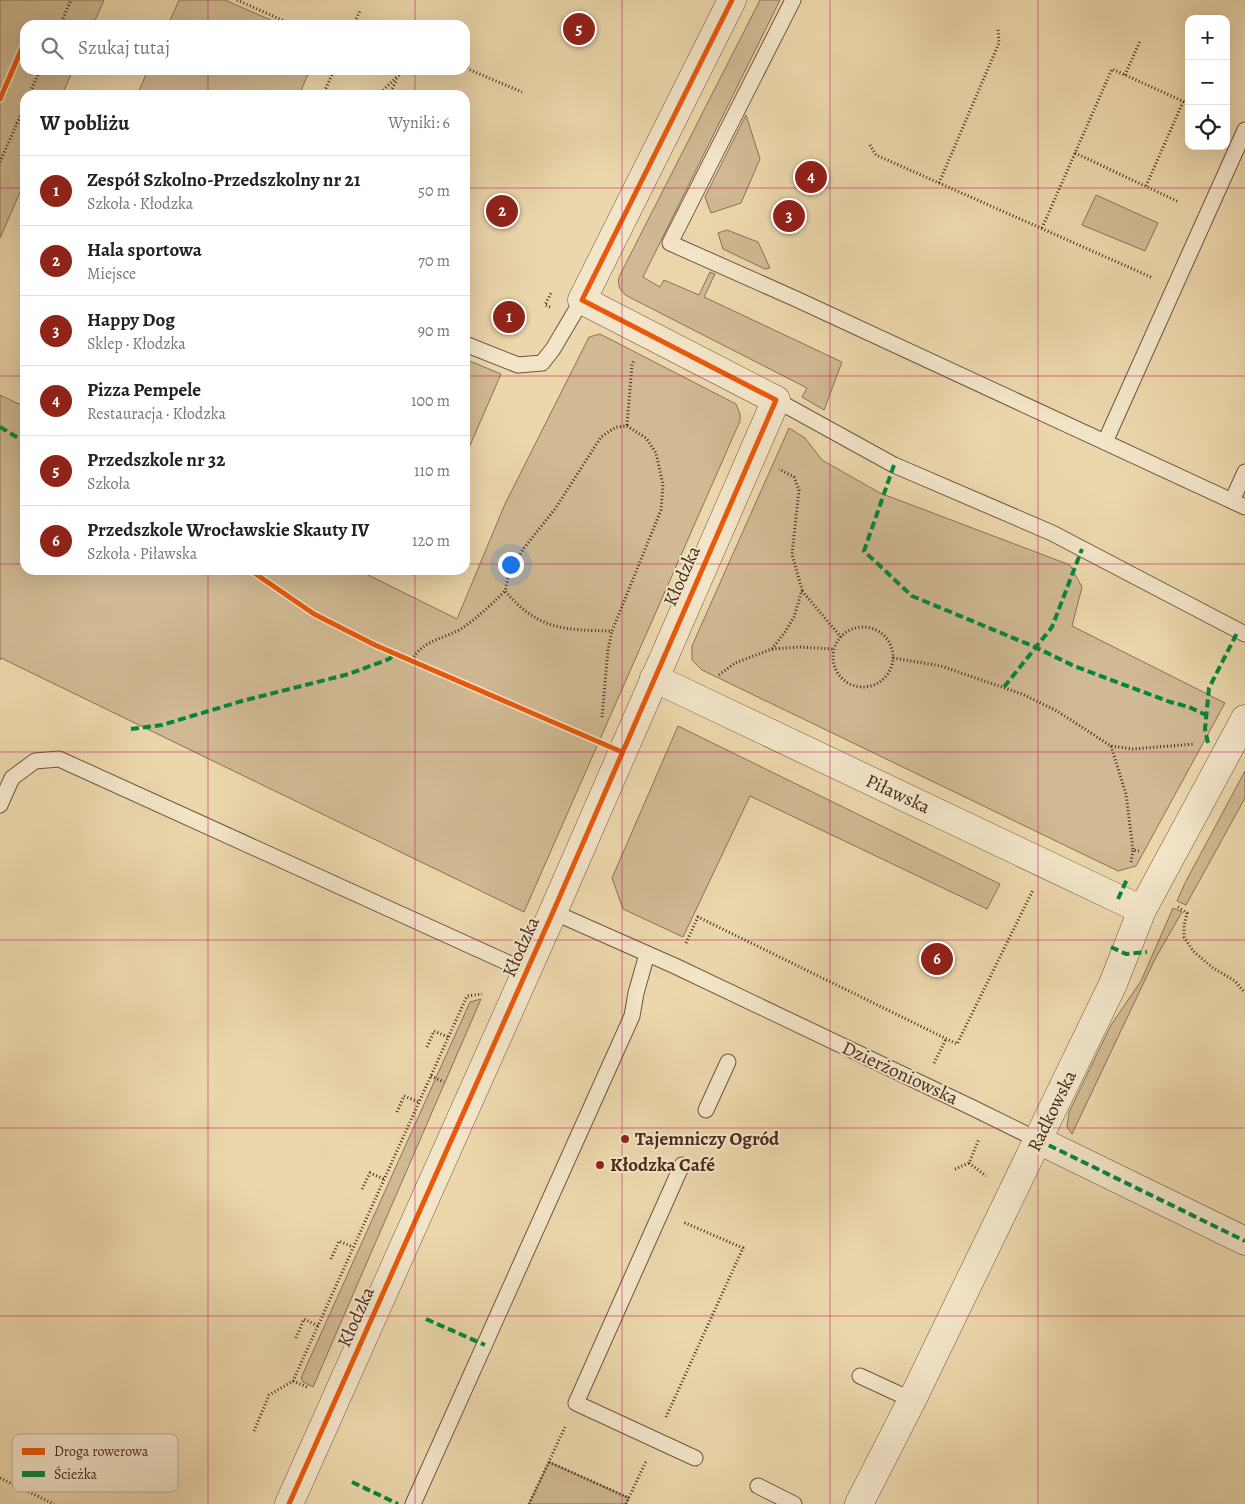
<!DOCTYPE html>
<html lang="pl">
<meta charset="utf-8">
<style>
:root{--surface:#fff;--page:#f2f2f2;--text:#222;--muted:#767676;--line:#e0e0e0;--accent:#8f2418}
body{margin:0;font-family:Alegreya,serif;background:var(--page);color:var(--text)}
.controls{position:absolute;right:15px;top:15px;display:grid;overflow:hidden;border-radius:10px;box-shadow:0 5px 20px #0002}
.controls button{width:45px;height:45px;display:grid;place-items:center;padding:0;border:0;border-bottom:1px solid var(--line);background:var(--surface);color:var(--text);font:25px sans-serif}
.you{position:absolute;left:510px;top:564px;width:18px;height:18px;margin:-12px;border:4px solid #fff;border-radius:50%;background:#1a73e8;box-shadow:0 0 0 8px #1a73e833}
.badge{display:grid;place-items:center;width:32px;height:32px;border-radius:50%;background:var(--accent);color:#fff;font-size:16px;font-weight:700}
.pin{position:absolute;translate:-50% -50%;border:2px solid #fff;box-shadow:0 1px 5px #0006}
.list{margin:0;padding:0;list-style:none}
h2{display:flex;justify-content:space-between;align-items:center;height:65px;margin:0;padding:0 20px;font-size:21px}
h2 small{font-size:16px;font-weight:400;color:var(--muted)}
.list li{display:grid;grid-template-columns:32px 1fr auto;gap:15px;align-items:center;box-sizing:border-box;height:70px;padding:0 20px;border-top:1px solid var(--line)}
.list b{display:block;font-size:19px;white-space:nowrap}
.list p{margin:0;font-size:16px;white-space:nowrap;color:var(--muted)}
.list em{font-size:16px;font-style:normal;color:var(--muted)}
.icon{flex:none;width:28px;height:28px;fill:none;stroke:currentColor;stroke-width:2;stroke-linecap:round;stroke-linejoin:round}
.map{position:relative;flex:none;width:1245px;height:1504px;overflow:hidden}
.search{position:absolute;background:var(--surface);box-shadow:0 5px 20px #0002;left:20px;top:20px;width:450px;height:55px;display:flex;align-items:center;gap:12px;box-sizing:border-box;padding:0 18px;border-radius:15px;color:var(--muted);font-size:19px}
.panel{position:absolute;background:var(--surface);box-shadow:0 5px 20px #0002;left:20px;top:90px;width:450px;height:485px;border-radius:15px}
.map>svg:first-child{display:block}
.green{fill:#d0b993;stroke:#8c7157}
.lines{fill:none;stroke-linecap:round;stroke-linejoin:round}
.lane-casing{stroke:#71543f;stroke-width:17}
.street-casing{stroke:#71543f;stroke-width:29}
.path{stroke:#48291b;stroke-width:3;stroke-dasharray:1 2.5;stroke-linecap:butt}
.lane{stroke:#f3e5c9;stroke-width:15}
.street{stroke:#f3e5c9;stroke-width:28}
.quiet{stroke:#00873e;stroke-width:4;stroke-dasharray:8 4;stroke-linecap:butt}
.cycleway-casing{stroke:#f3e5c9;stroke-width:8}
.cycleway{stroke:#e8590c;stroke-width:5}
.grid{fill:none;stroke:#c2185b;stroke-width:1;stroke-opacity:0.55}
.poi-dot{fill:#8f2418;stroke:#f3e5c9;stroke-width:2}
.labels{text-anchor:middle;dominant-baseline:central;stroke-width:4;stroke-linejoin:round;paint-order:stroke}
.street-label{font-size:19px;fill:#48291b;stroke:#f3e5c9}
.poi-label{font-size:19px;font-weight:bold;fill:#48291b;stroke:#f3e5c9;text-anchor:start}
.key{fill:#f3e5c9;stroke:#c0ad95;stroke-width:1}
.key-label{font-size:14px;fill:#48291b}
</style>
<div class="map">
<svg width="1245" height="1504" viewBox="0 0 1245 1504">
<rect width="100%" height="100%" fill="#ecd7ac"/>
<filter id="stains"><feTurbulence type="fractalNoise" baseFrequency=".004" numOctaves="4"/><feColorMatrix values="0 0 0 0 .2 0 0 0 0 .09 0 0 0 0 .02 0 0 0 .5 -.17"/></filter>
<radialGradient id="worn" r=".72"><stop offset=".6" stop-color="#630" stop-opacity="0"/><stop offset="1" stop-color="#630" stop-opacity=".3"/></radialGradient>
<!-- green -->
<g class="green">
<path d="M 0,0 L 104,0 L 93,25 L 25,25 L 25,70 L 73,70 L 62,95 L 25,95 L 25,181 L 0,238 Z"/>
<path d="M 179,0 L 225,0 L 282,25 L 168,25 Z"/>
<path d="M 760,0 L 780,0 L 643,277 L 660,287 L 664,280 L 699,295 L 710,272 L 715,274 L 704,297 L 842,362 L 824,410 L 802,397 L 807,388 L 629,297 C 621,293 617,286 619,277 Z"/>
<path d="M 148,70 L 310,70 L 299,95 L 137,95 Z"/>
<path d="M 746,115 L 760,159 L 741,203 L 711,213 L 705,197 Z"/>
<path d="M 1096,195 L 1158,223 L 1145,251 L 1082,225 Z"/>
<path d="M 727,230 L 758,242 L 770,268 L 765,269 L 723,249 L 718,233 Z"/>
<path d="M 600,334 L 736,404 L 740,414 L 740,421 L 524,912 L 1,658 L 0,660 L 0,395 L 25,407 L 25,570 L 358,570 L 457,619 L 505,504 L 589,337 Z"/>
<path d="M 465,359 L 501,374 L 465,457 Z"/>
<path d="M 789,428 L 805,438 L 822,460 L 880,493 L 1070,565 L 1082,587 L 1072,626 L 1225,703 L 1136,866 L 1118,871 L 702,670 L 692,660 L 692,646 Z"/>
<path d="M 678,726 L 1000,884 L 987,909 L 750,796 L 683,937 L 623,909 L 612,878 Z"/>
<path d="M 1245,771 L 1245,798 L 1186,905 L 1177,901 L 1185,883 Z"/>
<path d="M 1173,908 L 1182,912 L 1155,959 L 1072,1134 L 1067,1127 L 1069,1112 L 1111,1025 L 1141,981 Z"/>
<path d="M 481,999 L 313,1387 L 303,1382 L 301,1378 L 470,1002 Z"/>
<path d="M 549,1462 L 629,1498 L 626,1504 L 529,1504 Z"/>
</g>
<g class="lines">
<!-- lane casing -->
<g class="lane-casing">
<g id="lane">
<path d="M 793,0 L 670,243 L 796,299 L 1245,507"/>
<path d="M 465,344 L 518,365 L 542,363 L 553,349 L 582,300"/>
<path d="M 776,400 L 894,465 L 1052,533 L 1245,634"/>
<path d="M 1105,442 L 1245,130"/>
<path d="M 1232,501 L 1245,472"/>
<path d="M 0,805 L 12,778 L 35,761 L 59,759 L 526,971"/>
<path d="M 553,912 L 675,966 L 973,1108 L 1038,1140"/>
<path d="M 706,1110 L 728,1062"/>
<path d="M 682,1165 L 576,1403 L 695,1458"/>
<path d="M 860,1376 L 912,1400"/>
<path d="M 758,1486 L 794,1504"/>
<path d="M 413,1504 L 632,1016 L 636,993 L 647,954"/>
</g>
</g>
<!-- street casing -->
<g class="street-casing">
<g id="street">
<path d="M 654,678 L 1142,910"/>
<path d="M 1038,1140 L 1245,1241"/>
<path d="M 289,1504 L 553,912 L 776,400 L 582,300 L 732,0"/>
<path d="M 859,1504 L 912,1400 L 1113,984 L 1142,910 L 1245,719"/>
</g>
</g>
<!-- path -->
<g class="path">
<path d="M 237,0 L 293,25"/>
<path d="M 60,25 L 71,0"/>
<path d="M 353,25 L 360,11"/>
<path d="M 465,65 L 468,69 L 522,92"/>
<path d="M 1125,75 L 1140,41"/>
<path d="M 29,95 L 40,70"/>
<path d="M 323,95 L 334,70"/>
<path d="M 378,95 L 398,76 L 408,70"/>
<path d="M 389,95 L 397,79"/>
<path d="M 870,145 L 876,155 L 1153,278"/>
<path d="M 1075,153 L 1179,202"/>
<path d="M 0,162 L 25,105"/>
<path d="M 939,183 L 999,43 L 998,29"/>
<path d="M 1146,186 L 1183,102"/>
<path d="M 1042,228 L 1112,69 L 1189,104"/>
<path d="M 550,307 L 545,305 L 551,293"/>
<path d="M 627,425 L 632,365 L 634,360"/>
<path d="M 627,426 L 646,438 L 656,453 L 663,485 L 661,510 L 612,631 C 564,630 538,630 505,591 L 509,573 L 524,548 L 555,509 L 601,437 L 616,427 Z"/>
<path d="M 802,591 L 841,637"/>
<circle cx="863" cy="657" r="30"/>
<path d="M 772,649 L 800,647 L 833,649"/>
<path d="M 893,658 L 941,666 L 1022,694 L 1057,711 L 1111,746 L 1133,749 L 1195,744"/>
<path d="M 412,660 C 423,639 446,639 464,627 C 479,616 492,604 505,591"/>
<path d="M 719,675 L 735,663 L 772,649 L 785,632 L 794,617 L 802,590 L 792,554 L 799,490 L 794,477 L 779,469"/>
<path d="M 602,717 L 608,650 L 612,631"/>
<path d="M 1111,746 L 1126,794 L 1133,850 L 1139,851"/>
<path d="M 1131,862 L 1133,850"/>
<path d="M 1178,907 L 1187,913 L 1184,926 L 1184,937 L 1193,951 L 1213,968 L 1235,981 L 1245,993"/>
<path d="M 686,943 L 698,917 L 957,1044 L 1033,890"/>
<path d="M 427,1047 L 434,1031 L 448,1037"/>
<path d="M 934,1063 L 946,1039"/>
<path d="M 431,1076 L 444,1082"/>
<path d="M 397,1112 L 404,1096 L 419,1102"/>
<path d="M 969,1163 L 986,1176"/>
<path d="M 955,1169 L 969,1163 L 979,1139"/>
<path d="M 362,1189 L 370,1173 L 384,1179"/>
<path d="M 331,1259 L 339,1241 L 353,1247"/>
<path d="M 296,1338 L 304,1319 L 318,1326"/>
<path d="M 293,1381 L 309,1388"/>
<path d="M 666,1417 L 743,1248 L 683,1222"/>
<path d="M 254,1431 L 269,1395 L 293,1381 L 467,996 L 482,994"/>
<path d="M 549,1462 L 629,1498"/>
<path d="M 0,1478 L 54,1504"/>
<path d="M 529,1504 L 566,1425"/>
<path d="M 626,1504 L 646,1461"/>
</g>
<!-- lane -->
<use href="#lane" class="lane"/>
<!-- street -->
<use href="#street" class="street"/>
<!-- quiet -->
<g class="quiet">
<path d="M 0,427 L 25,442"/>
<path d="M 894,465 L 864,551 L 912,596 L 1035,647 L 1074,666 L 1170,702 L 1189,707 L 1206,715"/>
<path d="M 1004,687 L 1052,627 L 1082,549"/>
<path d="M 131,729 L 162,725 L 242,701 L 349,674 L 389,659 L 395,653"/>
<path d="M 1208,743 L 1205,729 L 1209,688 L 1238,631"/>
<path d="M 1118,899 L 1128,877"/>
<path d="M 1111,947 L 1126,954 L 1147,952"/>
<path d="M 1038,1140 L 1245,1241"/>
<path d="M 426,1319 L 485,1345"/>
<path d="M 352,1482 L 398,1504"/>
</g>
<!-- cycleway casing -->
<g class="cycleway-casing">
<g id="cycleway">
<path d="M 0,99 L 25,41"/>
<path d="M 250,570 L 314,614 L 375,645 L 622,752"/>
<path d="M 289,1504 L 553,912 L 776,400 L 582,300 L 732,0"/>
</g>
</g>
<!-- cycleway -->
<use href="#cycleway" class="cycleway"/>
</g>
<!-- grid -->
<path class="grid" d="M 208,0 L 208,25M 415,0 L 415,25M 622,0 L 622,1504M 830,0 L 830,1504M 1038,0 L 1038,1504M 208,70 L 208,95M 415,70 L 415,95M 0,188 L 25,188M 465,188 L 1245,188M 0,376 L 25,376M 465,376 L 1245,376M 0,564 L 25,564M 465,564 L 1245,564M 208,570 L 208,1504M 415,570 L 415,1504M 0,752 L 1245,752M 0,940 L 1245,940M 0,1128 L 1245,1128M 0,1316 L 1245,1316"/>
<!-- markers -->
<g class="poi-dot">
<circle cx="625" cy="1139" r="5"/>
<circle cx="600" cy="1165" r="5"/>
</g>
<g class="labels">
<!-- street labels -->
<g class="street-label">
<text transform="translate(682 576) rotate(-66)">Kłodzka</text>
<text transform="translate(898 794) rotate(25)">Piławska</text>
<text transform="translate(521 947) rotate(-66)">Kłodzka</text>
<text transform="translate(900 1073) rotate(25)">Dzierżoniowska</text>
<text transform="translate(1052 1111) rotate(-64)">Radkowska</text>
<text transform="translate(356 1317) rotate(-66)">Kłodzka</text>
</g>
<!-- poi labels -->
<g class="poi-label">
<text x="635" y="1139">Tajemniczy Ogród</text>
<text x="610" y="1165">Kłodzka Café</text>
</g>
</g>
<!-- legend -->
<rect x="12" y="1434" width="166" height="58" rx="8" class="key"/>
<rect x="22" y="1448" width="23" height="7" fill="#e8590c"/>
<rect x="22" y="1471" width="23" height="6" fill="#00873e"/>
<g class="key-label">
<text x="54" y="1456">Droga rowerowa</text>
<text x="54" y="1479">Ścieżka</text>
</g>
<rect width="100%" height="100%" filter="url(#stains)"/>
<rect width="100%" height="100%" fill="url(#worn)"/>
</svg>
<div class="controls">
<button>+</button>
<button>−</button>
<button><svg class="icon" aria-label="locate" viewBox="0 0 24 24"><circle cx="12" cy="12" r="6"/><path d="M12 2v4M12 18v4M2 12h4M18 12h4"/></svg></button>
</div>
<div class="you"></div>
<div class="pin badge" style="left:509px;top:317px">1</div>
<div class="pin badge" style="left:502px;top:211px">2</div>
<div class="pin badge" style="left:789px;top:216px">3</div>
<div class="pin badge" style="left:811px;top:177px">4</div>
<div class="pin badge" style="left:579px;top:29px">5</div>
<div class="pin badge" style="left:937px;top:959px">6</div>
<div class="search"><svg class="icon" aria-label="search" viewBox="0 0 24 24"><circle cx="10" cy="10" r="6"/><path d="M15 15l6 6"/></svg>Szukaj tutaj</div>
<section class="panel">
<h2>W pobliżu<small>Wyniki: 6</small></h2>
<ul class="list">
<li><span class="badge">1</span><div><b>Zespół Szkolno-Przedszkolny nr 21</b><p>Szkoła · Kłodzka</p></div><em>50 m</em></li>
<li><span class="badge">2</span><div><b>Hala sportowa</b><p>Miejsce</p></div><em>70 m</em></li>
<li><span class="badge">3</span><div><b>Happy Dog</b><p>Sklep · Kłodzka</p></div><em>90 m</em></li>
<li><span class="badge">4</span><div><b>Pizza Pempele</b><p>Restauracja · Kłodzka</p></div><em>100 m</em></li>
<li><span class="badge">5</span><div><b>Przedszkole nr 32</b><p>Szkoła</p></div><em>110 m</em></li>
<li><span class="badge">6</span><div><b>Przedszkole Wrocławskie Skauty IV</b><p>Szkoła · Piławska</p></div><em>120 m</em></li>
</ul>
</section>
</div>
